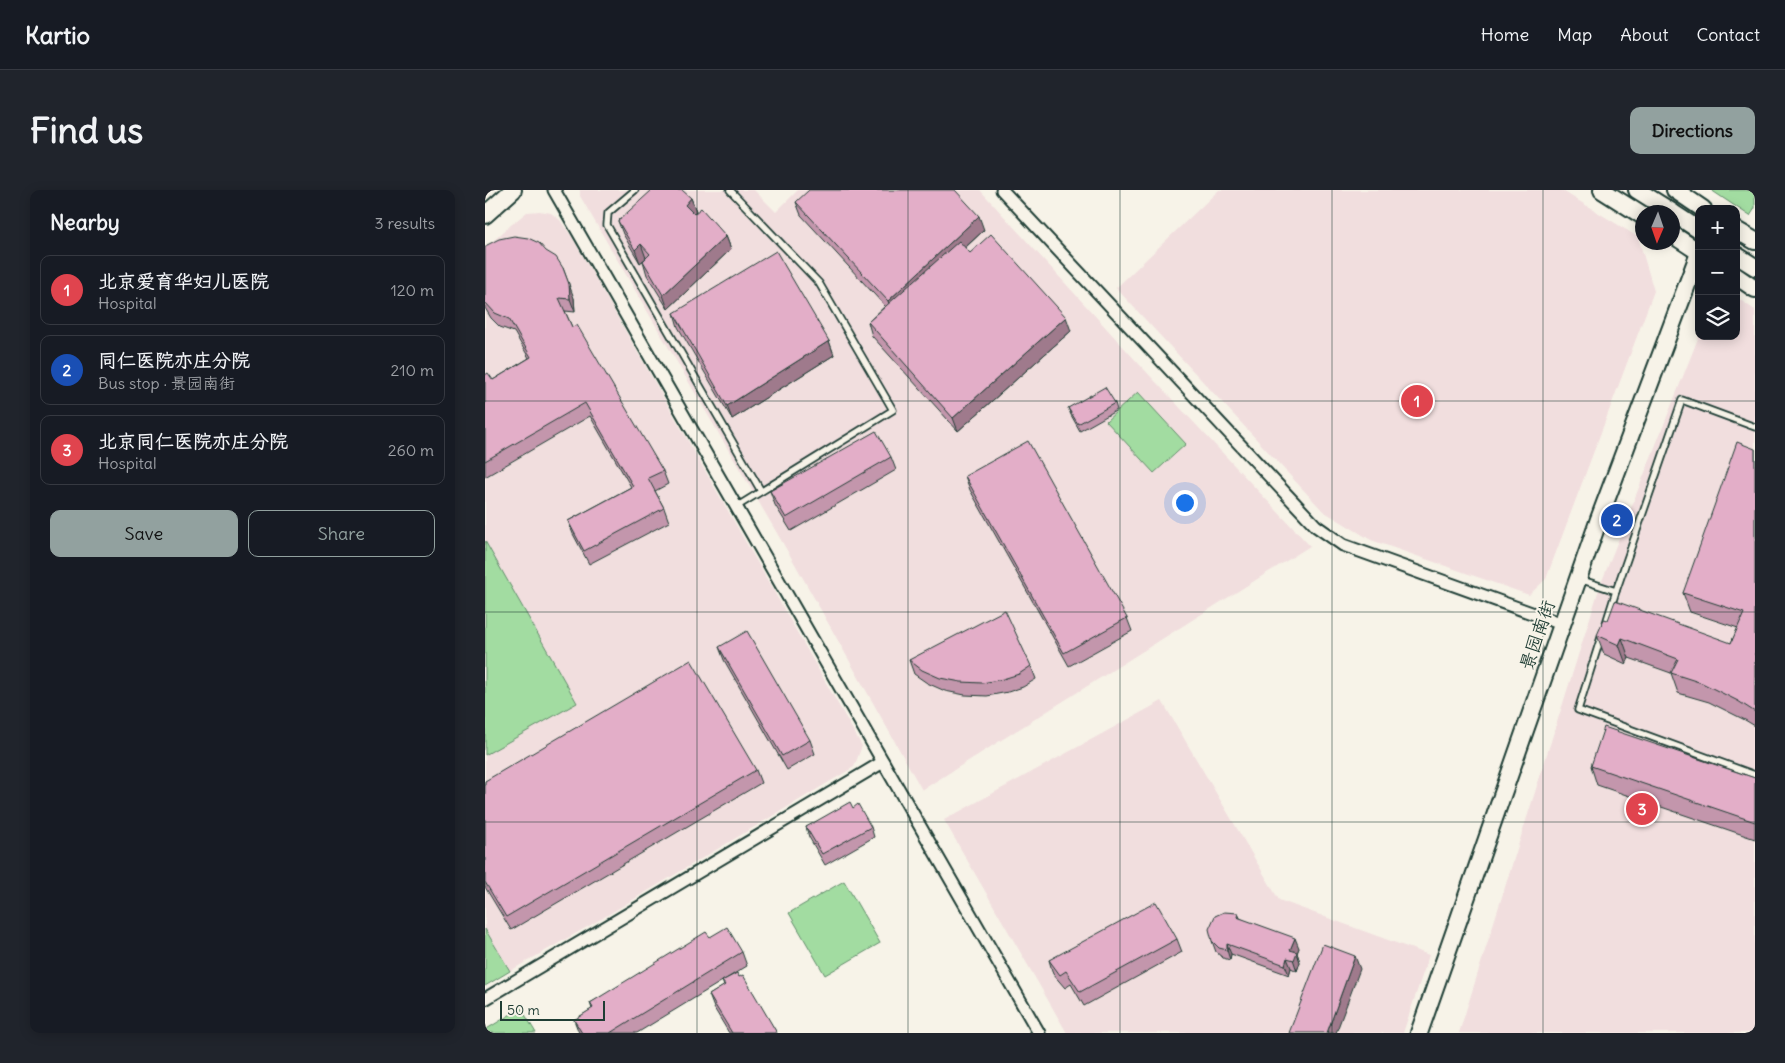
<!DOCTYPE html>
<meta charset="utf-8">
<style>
:root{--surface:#171b24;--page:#20242c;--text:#f1f3f6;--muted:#9ea1a6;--line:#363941;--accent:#92a19f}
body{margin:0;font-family:Delius,"LXGW WenKai TC",sans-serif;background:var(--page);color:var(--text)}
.controls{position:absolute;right:15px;top:15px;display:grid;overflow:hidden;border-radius:10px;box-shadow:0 2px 12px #0003}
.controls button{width:45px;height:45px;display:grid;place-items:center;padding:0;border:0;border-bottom:1px solid var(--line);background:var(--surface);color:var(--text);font:25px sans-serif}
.compass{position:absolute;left:1150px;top:15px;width:45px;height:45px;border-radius:50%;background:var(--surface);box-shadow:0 2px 12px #0003;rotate:182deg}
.scale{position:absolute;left:15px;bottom:12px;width:105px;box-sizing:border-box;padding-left:5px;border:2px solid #1f3d34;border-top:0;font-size:14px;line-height:18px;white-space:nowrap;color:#1f3d34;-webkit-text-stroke:4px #f7f3e8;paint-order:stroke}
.you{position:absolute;left:699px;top:312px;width:18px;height:18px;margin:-12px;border:4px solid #fff;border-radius:50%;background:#1a73e8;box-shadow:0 0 0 8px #1a73e833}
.badge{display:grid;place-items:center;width:32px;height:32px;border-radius:50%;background:var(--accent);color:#fff;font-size:16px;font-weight:700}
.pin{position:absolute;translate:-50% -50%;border:2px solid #fff;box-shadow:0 1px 5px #0006}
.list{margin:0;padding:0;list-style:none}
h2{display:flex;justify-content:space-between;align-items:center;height:65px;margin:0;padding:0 20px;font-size:21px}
h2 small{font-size:16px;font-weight:400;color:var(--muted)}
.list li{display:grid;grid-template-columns:32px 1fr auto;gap:15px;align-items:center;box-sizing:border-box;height:70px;margin:0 10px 10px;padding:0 10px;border:1px solid var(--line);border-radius:10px}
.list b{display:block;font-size:19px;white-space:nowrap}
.list p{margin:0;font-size:16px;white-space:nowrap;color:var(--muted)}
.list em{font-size:16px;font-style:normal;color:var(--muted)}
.actions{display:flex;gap:10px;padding:15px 20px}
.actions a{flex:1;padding:11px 0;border:1px solid var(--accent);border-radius:10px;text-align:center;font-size:18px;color:var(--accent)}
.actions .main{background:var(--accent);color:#111}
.icon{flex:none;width:28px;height:28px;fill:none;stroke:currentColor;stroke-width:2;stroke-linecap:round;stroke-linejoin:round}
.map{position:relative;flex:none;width:1270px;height:843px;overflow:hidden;border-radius:10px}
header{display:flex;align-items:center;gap:30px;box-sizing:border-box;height:70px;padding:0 25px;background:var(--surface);border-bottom:1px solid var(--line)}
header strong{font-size:24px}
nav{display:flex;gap:28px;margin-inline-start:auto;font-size:18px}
.intro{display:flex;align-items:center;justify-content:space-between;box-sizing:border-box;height:120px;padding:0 30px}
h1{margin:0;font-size:35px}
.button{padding:12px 22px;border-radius:10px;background:var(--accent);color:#111;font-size:18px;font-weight:700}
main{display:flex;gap:30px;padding:0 30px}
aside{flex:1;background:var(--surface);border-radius:10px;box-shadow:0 2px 12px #0003}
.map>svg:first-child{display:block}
.built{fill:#f1dede}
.green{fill:#a2dca1;stroke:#608c6a}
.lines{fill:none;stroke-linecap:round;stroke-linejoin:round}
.lane-casing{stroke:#1f3d34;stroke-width:9}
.street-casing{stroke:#1f3d34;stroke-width:15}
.secondary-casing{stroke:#1f3d34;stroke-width:20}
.lane{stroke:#f7f3e8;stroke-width:5.5}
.street{stroke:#f7f3e8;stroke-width:11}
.secondary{stroke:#f7f3e8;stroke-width:16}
.wall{fill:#c396ac;stroke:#1f3d34}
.shaded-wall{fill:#9f7a8c;stroke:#1f3d34}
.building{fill:#e3aec8;stroke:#1f3d34}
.grid{fill:none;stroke:#1f3d34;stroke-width:1;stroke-opacity:0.55}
.labels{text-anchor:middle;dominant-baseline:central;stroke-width:4;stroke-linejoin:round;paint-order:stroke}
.street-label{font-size:18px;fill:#1f3d34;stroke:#f7f3e8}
</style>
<header>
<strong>Kartio</strong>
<nav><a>Home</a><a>Map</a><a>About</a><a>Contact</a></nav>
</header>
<div class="intro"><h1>Find us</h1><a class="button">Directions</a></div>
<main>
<aside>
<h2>Nearby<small>3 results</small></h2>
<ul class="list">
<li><span class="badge" style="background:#e0444e">1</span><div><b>北京爱育华妇儿医院</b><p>Hospital</p></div><em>120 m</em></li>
<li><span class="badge" style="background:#1a4fb4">2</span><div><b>同仁医院亦庄分院</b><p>Bus stop · 景园南街</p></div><em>210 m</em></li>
<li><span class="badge" style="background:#e0444e">3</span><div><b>北京同仁医院亦庄分院</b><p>Hospital</p></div><em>260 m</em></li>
</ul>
<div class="actions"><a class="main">Save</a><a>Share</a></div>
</aside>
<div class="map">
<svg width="1270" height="843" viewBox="0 0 1270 843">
<rect width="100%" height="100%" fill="#f7f3e8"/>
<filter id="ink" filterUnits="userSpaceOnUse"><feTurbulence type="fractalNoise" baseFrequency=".02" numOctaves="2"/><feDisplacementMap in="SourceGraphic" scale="10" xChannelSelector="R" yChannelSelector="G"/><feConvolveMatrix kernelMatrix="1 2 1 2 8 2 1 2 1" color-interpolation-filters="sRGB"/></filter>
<g filter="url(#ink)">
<!-- built -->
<g class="built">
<path d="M 95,0 L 269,0 L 291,22 L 313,0 L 495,0 L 654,174 L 825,356 L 437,600 L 310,374 L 95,6 Z"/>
<path d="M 734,0 L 1076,0 L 1153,47 L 1169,101 L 1061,389 L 1044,405 L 886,350 L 838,321 L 631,98 Z"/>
<path d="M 55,21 L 66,23 L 75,30 L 87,47 L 377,556 L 369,577 L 116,729 L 25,781 L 0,739 L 0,58 L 26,35 L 42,22 Z"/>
<path d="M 1251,107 L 1270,120 L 1270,843 L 974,843 L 1115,396 L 1214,146 L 1251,146 Z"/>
<path d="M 677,511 L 794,710 L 944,765 L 918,843 L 582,843 L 459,630 Z"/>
</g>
<!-- green -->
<g class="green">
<path d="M 1226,0 L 1270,0 L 1270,18 L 1265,26 Z"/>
<path d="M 653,202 L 701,254 L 669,283 L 621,231 Z"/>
<path d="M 0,351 L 92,513 L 0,565 Z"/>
<path d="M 359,691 L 395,753 L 340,785 L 304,723 Z"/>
<path d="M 0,739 L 25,781 L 0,796 Z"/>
<path d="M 36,818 L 51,843 L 0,843 L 0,840 Z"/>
</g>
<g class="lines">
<!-- lane casing -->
<g class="lane-casing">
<g id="lane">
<path d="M 150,0 L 123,23 L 122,35 L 276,301"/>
<path d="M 245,0 L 334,93 L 408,220 L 251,317"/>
<path d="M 1094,389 L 1131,401 L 1120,436"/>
<path d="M 1131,401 L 1197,210 L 1270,237"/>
<path d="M 1116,447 L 1093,520 L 1270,585"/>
</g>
</g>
<!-- street casing -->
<g class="street-casing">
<g id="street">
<path d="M 69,0 L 554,843"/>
<path d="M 517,0 L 831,336 L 858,355 L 1077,434"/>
<path d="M 0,809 L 398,572"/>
</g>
</g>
<!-- secondary casing -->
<g class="secondary-casing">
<g id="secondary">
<path d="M 1117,0 L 1158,26"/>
<path d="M 1152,0 L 1187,22"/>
<path d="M 1190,0 L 1218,19"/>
<path d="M 1188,23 L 1214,40"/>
<path d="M 0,25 L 28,0"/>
<path d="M 1251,40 L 1270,51"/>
<path d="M 1188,45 L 1214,62"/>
<path d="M 1251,65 L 1270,77"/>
<path d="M 1251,86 L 1270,99"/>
<path d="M 934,843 L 1114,329 L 1214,63"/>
</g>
</g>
<!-- lane -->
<use href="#lane" class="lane"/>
<!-- street -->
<use href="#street" class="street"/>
<!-- secondary -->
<use href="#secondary" class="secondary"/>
</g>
<!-- wall -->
<g class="wall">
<path d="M 206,8 L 211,21 L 208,24 L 241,46 L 246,59 L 183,119 L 162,85 L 158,71 L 161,68 L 155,73 L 138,44 L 133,31 Z"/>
<path d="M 311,12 L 499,40 L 480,58 L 485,63 L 586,141 L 473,241 L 387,146 L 383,132 L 400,116 L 316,25 Z"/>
<path d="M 0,58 L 89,108 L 90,122 L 80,121 L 87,137 L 178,281 L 183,294 L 170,301 L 179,318 L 184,332 L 104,374 L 88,344 L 83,331 L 146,297 L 105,226 L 0,287 L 0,185 L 8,190 L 44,168 L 29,142 L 15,137 L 6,128 L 0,118 Z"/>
<path d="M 189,123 L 344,151 L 349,165 L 247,229 L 193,137 Z"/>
<path d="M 630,213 L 632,220 L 595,241 L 586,225 L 583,218 Z"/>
<path d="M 1270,259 L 1270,536 L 1260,530 L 1224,512 L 1193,503 L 1186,483 L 1144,468 L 1141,474 L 1119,464 L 1112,445 L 1246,453 L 1253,438 L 1205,422 L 1198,403 Z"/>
<path d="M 406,267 L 411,280 L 306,341 L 290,315 L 285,301 Z"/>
<path d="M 480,286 L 642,428 L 647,441 L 584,476 L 485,300 Z"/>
<path d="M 234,457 L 325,550 L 330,564 L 302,580 L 239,470 Z"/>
<path d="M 424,470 L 546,476 L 551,489 L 538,497 L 523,502 L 502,506 L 480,505 L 460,501 L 442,493 L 429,484 Z"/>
<path d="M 1106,576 L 1270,588 L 1270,649 L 1112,595 Z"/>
<path d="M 271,580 L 276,593 L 26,740 L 0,697 L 0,591 Z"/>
<path d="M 368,618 L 386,637 L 389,647 L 340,675 L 324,647 L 321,637 Z"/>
<path d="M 753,723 L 755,728 L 814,758 L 812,763 L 815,772 L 812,781 L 806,778 L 804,785 L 746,764 L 745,770 L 738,768 L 731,762 L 727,751 Z"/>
<path d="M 225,747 L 257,762 L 262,776 L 152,843 L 94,843 L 89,830 L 107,819 L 105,813 Z"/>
<path d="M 692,749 L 697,762 L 599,816 L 586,794 L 580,798 L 568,784 L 564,770 Z"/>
<path d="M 254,787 L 292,843 L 244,843 L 229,818 L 224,805 L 239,796 L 237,791 Z"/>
</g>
<!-- shaded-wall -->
<g class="shaded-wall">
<path d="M 206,8 L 211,21 L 205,28 L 200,15 Z"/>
<path d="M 494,26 L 499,40 L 408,124 L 403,111 Z"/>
<path d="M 241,46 L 246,59 L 183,119 L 178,105 Z"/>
<path d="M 156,54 L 161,68 L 155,73 L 150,60 Z"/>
<path d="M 78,78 L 89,108 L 90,122 L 85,109 Z"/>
<path d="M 581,127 L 586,141 L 473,241 L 468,228 Z"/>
<path d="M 344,151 L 349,165 L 247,229 L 242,216 Z"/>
<path d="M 1137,448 L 1144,468 L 1141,474 L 1134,455 Z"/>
<path d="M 810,748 L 814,758 L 812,763 L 815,772 L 812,781 L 805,760 Z"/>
<path d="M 742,754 L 746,764 L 745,770 L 742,760 Z"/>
<path d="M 870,766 L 875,779 L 851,843 L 842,843 Z"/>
<path d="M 802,768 L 806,778 L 804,785 L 800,775 Z"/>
</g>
<!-- building -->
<g class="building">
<path d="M 167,0 L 197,0 L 206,8 L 200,15 L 209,24 L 216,18 L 241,46 L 178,105 L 158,71 L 165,64 L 156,54 L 150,60 L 133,31 Z"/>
<path d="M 324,0 L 470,0 L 494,26 L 403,111 L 311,12 Z"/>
<path d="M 506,44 L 581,127 L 468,228 L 383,132 L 474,51 L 485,63 Z"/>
<path d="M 29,46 L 43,48 L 54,53 L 61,61 L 71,67 L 78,78 L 84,94 L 85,109 L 74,108 L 87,137 L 92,135 L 178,281 L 163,288 L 179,318 L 99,361 L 83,331 L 148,296 L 100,213 L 0,271 L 0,185 L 3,183 L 8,190 L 46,167 L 24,129 L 10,123 L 0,112 L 0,58 L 2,55 L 14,49 Z"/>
<path d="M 291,61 L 344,151 L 242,216 L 189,123 Z"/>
<path d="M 620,197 L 630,213 L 593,234 L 583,218 Z"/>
<path d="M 391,241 L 406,267 L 301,328 L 285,301 Z"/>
<path d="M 543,251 L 642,428 L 579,463 L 480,286 Z"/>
<path d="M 1252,252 L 1270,259 L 1270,463 L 1269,464 L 1270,465 L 1270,522 L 1253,511 L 1217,493 L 1186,483 L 1193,469 L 1137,448 L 1134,455 L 1112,445 L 1119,429 L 1123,430 L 1130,411 L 1246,453 L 1259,423 L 1198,403 Z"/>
<path d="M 520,420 L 546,476 L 534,484 L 518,489 L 497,493 L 476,492 L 455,488 L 437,480 L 424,470 Z"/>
<path d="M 262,441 L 325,550 L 297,566 L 234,457 Z"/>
<path d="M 206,470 L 271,580 L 21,727 L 0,692 L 0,591 Z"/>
<path d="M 1119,537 L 1270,588 L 1270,632 L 1106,576 Z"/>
<path d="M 365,612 L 368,618 L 373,614 L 386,637 L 337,664 L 321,637 Z"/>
<path d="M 671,712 L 692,749 L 595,802 L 581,781 L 575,785 L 564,770 Z"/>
<path d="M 739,722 L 753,723 L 752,727 L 810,748 L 805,760 L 812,762 L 809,770 L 802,768 L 800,775 L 742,754 L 742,760 L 734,758 L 727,751 L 724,739 L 730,726 Z"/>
<path d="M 242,737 L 257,762 L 125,843 L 97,843 L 89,830 L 108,818 L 105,813 L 221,742 L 225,747 Z"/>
<path d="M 838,754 L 870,766 L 842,843 L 804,843 Z"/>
<path d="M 252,783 L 254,787 L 258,785 L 292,843 L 247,843 L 224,805 L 240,795 L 237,791 Z"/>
</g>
</g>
<!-- grid -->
<path class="grid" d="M 212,0 L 212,843M 423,0 L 423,843M 635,0 L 635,843M 847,0 L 847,843M 1058,0 L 1058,843M 0,211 L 1270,211M 0,422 L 1270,422M 0,632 L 1270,632"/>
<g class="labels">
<!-- street labels -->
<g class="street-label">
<text transform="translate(1052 445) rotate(-71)">景园南街</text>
</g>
</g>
</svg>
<div class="controls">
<button>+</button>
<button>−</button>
<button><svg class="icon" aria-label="layers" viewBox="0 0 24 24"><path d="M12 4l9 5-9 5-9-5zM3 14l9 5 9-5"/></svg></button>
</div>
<svg class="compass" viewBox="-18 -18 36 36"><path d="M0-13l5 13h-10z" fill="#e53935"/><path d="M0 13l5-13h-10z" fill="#9ea1a6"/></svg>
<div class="scale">50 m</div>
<div class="you"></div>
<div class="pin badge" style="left:932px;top:211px;background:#e0444e">1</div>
<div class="pin badge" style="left:1132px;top:330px;background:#1a4fb4">2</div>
<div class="pin badge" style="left:1157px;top:619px;background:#e0444e">3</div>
</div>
</main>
